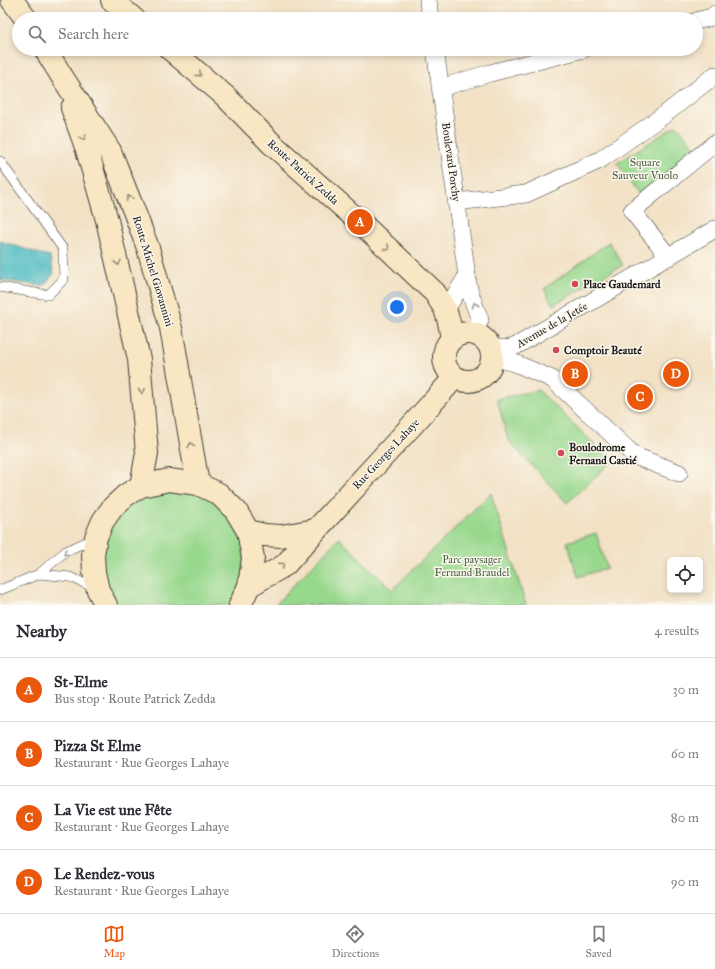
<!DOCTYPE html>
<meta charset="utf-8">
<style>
:root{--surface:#fff;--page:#f2f2f3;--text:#2b2b33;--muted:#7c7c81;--line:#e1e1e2;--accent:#ea580c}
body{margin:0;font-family:"IM FELL Great Primer",serif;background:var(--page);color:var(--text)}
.controls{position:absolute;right:12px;bottom:12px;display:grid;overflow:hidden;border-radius:6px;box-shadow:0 2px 6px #0003}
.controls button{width:36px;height:36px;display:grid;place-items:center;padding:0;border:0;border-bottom:1px solid var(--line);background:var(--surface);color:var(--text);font:20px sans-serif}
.you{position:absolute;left:397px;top:307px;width:14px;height:14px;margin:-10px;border:3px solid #fff;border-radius:50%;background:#1a73e8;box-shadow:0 0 0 6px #1a73e833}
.badge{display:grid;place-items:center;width:26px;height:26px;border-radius:50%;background:var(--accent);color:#fff;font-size:13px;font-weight:700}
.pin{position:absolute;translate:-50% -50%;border:2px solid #fff;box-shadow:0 1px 4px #0006}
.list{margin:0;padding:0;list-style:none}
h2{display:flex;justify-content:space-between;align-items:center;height:52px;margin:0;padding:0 16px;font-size:17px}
h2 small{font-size:13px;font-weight:400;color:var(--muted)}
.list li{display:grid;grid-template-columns:26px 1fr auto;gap:12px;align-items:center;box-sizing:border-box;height:64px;padding:0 16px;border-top:1px solid var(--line)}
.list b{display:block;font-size:15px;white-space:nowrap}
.list p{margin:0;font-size:13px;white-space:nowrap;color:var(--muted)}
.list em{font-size:13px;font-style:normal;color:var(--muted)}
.icon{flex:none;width:22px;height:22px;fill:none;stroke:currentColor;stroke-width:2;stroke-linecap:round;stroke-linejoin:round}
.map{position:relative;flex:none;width:715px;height:605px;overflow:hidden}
.search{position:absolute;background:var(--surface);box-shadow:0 2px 6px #0003;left:12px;right:12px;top:12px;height:44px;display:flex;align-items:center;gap:10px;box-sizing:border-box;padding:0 14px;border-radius:22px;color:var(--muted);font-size:15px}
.sheet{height:308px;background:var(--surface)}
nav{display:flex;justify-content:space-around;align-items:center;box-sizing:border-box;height:56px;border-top:1px solid var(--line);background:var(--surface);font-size:11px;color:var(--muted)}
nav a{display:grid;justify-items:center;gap:2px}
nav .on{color:var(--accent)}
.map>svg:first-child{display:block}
.green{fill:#98d88d;stroke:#5a7a54}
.water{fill:#4dbbc3;stroke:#346c70}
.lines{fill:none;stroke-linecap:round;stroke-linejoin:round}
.lane-casing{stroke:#3c3a35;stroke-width:10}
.street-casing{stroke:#3c3a35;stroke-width:18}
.secondary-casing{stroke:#3c3a35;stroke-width:24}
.lane{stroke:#fff;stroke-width:9}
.street{stroke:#fff;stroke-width:17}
.secondary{stroke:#f9e7c3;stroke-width:22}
.oneway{stroke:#968c78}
.oneway2{stroke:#999}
.poi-dot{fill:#d1495b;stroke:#fbf7ec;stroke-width:1.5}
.labels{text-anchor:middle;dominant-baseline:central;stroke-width:3;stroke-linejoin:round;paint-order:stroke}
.street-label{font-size:11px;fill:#1c1c1c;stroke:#fbf7ec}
.park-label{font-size:11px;fill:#475e44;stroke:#fbf7ec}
.poi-label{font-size:11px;font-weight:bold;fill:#1c1c1c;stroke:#fbf7ec;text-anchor:start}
</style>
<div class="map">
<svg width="715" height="605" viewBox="0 0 715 605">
<rect width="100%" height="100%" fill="#fbf7ec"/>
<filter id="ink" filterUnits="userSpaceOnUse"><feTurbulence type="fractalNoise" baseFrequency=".025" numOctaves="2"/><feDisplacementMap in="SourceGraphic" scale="8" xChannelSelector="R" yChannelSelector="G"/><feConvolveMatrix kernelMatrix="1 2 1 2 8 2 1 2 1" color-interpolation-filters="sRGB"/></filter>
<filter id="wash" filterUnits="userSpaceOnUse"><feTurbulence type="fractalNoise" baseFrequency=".012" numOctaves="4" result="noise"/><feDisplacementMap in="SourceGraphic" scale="16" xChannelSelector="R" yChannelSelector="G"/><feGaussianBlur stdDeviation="0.9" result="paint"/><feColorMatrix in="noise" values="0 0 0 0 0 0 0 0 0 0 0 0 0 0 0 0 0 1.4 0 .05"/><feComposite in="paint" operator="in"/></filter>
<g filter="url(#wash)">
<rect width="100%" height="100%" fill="#f2e1c5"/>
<!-- green -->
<g class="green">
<path d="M 677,125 L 698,151 L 640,196 L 617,163 Z"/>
<path d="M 609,242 L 623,265 L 553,305 L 544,289 Z"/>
<path d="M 538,390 L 612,461 L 567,503 L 508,440 L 497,399 Z"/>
<path d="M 198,484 L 248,531 L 240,605 L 106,605 L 93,555 L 126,495 Z"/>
<path d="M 491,493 L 526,605 L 275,605 L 339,538 L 392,590 Z"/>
<path d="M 596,533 L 607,568 L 578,577 L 567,542 Z"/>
</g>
<!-- water -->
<path class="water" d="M 0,241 L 50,257 L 54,274 L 43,286 L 0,280 Z"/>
</g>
<g filter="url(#ink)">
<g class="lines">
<!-- lane casing -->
<g class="lane-casing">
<g id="lane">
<path d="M 0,161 L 63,249 L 64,279 L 48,295 L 0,287"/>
<path d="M 39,574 L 70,577 L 95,588"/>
<path d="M 0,590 L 39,574 L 66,551 L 95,538"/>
</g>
</g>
<!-- street casing -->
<g class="street-casing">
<g id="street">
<path d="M 428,0 L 430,19"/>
<path d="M 696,21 L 712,17 L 715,14"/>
<path d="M 435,49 L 467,276 L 469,290 L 480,320 L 473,334"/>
<path d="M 440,88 L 490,73 L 584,49"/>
<path d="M 456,202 L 526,194 L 600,160 L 664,115 L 715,75"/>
<path d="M 669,257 L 632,211 L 715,143"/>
<path d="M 445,309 L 450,303 L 467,276"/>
<path d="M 490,347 L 507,349 L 516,346 L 715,229"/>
<path d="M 492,357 L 515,363 L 552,379 L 635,456 L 679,473"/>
</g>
</g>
<!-- secondary casing -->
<g class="secondary-casing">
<g id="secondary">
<path d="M 12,0 L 26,19"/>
<path d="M 112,0 L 134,19"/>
<path d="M 45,49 L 61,75 L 110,151 L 134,211 L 148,248 L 171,328 L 198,484"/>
<path d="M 170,49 L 225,96 L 272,144 L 360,222 L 435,293 L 445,309 L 449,322 L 452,339"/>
<path d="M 72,108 L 87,150 L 107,220 L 139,359 L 147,453 L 141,486"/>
<circle cx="468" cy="357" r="24"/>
<path d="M 248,531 L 264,535 L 281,536 L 316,530"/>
<path d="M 249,586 L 285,565 L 316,530 L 415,422 L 455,377"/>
<path d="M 106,605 L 98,590 L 94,572 L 93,555 L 96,537 L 103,521 L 113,507 L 126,495 L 141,486 L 169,480 L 198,484 L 219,494 L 236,511 L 248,531 L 253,558 L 249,586 L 240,605"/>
</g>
</g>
<!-- lane -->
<use href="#lane" class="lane"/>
<!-- street -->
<use href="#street" class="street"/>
<!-- secondary -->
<use href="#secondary" class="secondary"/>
</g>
<!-- one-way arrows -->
<defs><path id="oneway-chevron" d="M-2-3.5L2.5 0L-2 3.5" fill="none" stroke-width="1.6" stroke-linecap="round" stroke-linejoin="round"/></defs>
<g class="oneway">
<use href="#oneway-chevron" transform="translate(199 74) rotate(40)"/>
<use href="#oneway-chevron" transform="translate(83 138) rotate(71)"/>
<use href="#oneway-chevron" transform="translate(129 198) rotate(-113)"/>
<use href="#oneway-chevron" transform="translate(387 248) rotate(43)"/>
<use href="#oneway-chevron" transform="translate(118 263) rotate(77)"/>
<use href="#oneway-chevron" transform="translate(142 391) rotate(85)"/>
<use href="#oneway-chevron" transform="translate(191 445) rotate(-100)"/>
<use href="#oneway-chevron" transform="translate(282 565) rotate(-37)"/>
</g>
<g class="oneway2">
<use href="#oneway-chevron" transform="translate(475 305) rotate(-109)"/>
<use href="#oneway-chevron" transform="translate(66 553) rotate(146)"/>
</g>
</g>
<!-- markers -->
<g class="poi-dot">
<circle cx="575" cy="284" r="4"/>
<circle cx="556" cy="350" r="4"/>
<circle cx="561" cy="453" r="4"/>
</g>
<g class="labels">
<!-- street labels -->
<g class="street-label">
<text transform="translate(451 162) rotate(82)">Boulevard Porchy</text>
<text transform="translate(303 172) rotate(42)">Route Patrick Zedda</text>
<text transform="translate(153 271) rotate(73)">Route Michel Giovannini</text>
<text transform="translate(552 325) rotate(-30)">Avenue de la Jetée</text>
<text transform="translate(386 454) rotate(-47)">Rue Georges Lahaye</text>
</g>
<!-- park labels -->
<g class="park-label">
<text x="645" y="162">Square<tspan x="645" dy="13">Sauveur Vuolo</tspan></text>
<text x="472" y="559">Parc paysager<tspan x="472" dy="13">Fernand Braudel</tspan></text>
</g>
<!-- poi labels -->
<g class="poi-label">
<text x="583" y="284">Place Gaudemard</text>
<text x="564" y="350">Comptoir Beauté</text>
<text x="569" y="447">Boulodrome<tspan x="569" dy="13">Fernand Castié</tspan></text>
</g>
</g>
</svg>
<div class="controls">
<button><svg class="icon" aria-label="locate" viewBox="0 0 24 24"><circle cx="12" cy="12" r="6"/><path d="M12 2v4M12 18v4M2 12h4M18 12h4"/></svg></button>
</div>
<div class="you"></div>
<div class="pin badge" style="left:360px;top:222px">A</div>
<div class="pin badge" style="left:575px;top:374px">B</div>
<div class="pin badge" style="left:640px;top:397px">C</div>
<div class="pin badge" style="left:676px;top:374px">D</div>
<div class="search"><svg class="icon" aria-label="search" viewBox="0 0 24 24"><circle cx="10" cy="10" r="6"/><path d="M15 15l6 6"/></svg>Search here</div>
</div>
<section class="sheet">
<h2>Nearby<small>4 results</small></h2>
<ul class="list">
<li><span class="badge">A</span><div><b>St-Elme</b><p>Bus stop · Route Patrick Zedda</p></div><em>30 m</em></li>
<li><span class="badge">B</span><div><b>Pizza St Elme</b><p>Restaurant · Rue Georges Lahaye</p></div><em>60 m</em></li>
<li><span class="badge">C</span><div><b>La Vie est une Fête</b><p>Restaurant · Rue Georges Lahaye</p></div><em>80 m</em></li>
<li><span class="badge">D</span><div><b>Le Rendez-vous</b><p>Restaurant · Rue Georges Lahaye</p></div><em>90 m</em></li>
</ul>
</section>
<nav>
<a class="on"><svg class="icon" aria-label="map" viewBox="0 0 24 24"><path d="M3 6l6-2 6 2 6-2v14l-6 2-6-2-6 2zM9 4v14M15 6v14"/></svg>Map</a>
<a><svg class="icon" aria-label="directions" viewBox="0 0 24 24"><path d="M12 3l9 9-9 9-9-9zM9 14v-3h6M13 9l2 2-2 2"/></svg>Directions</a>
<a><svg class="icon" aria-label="saved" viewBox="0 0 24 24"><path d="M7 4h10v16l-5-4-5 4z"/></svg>Saved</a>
</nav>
